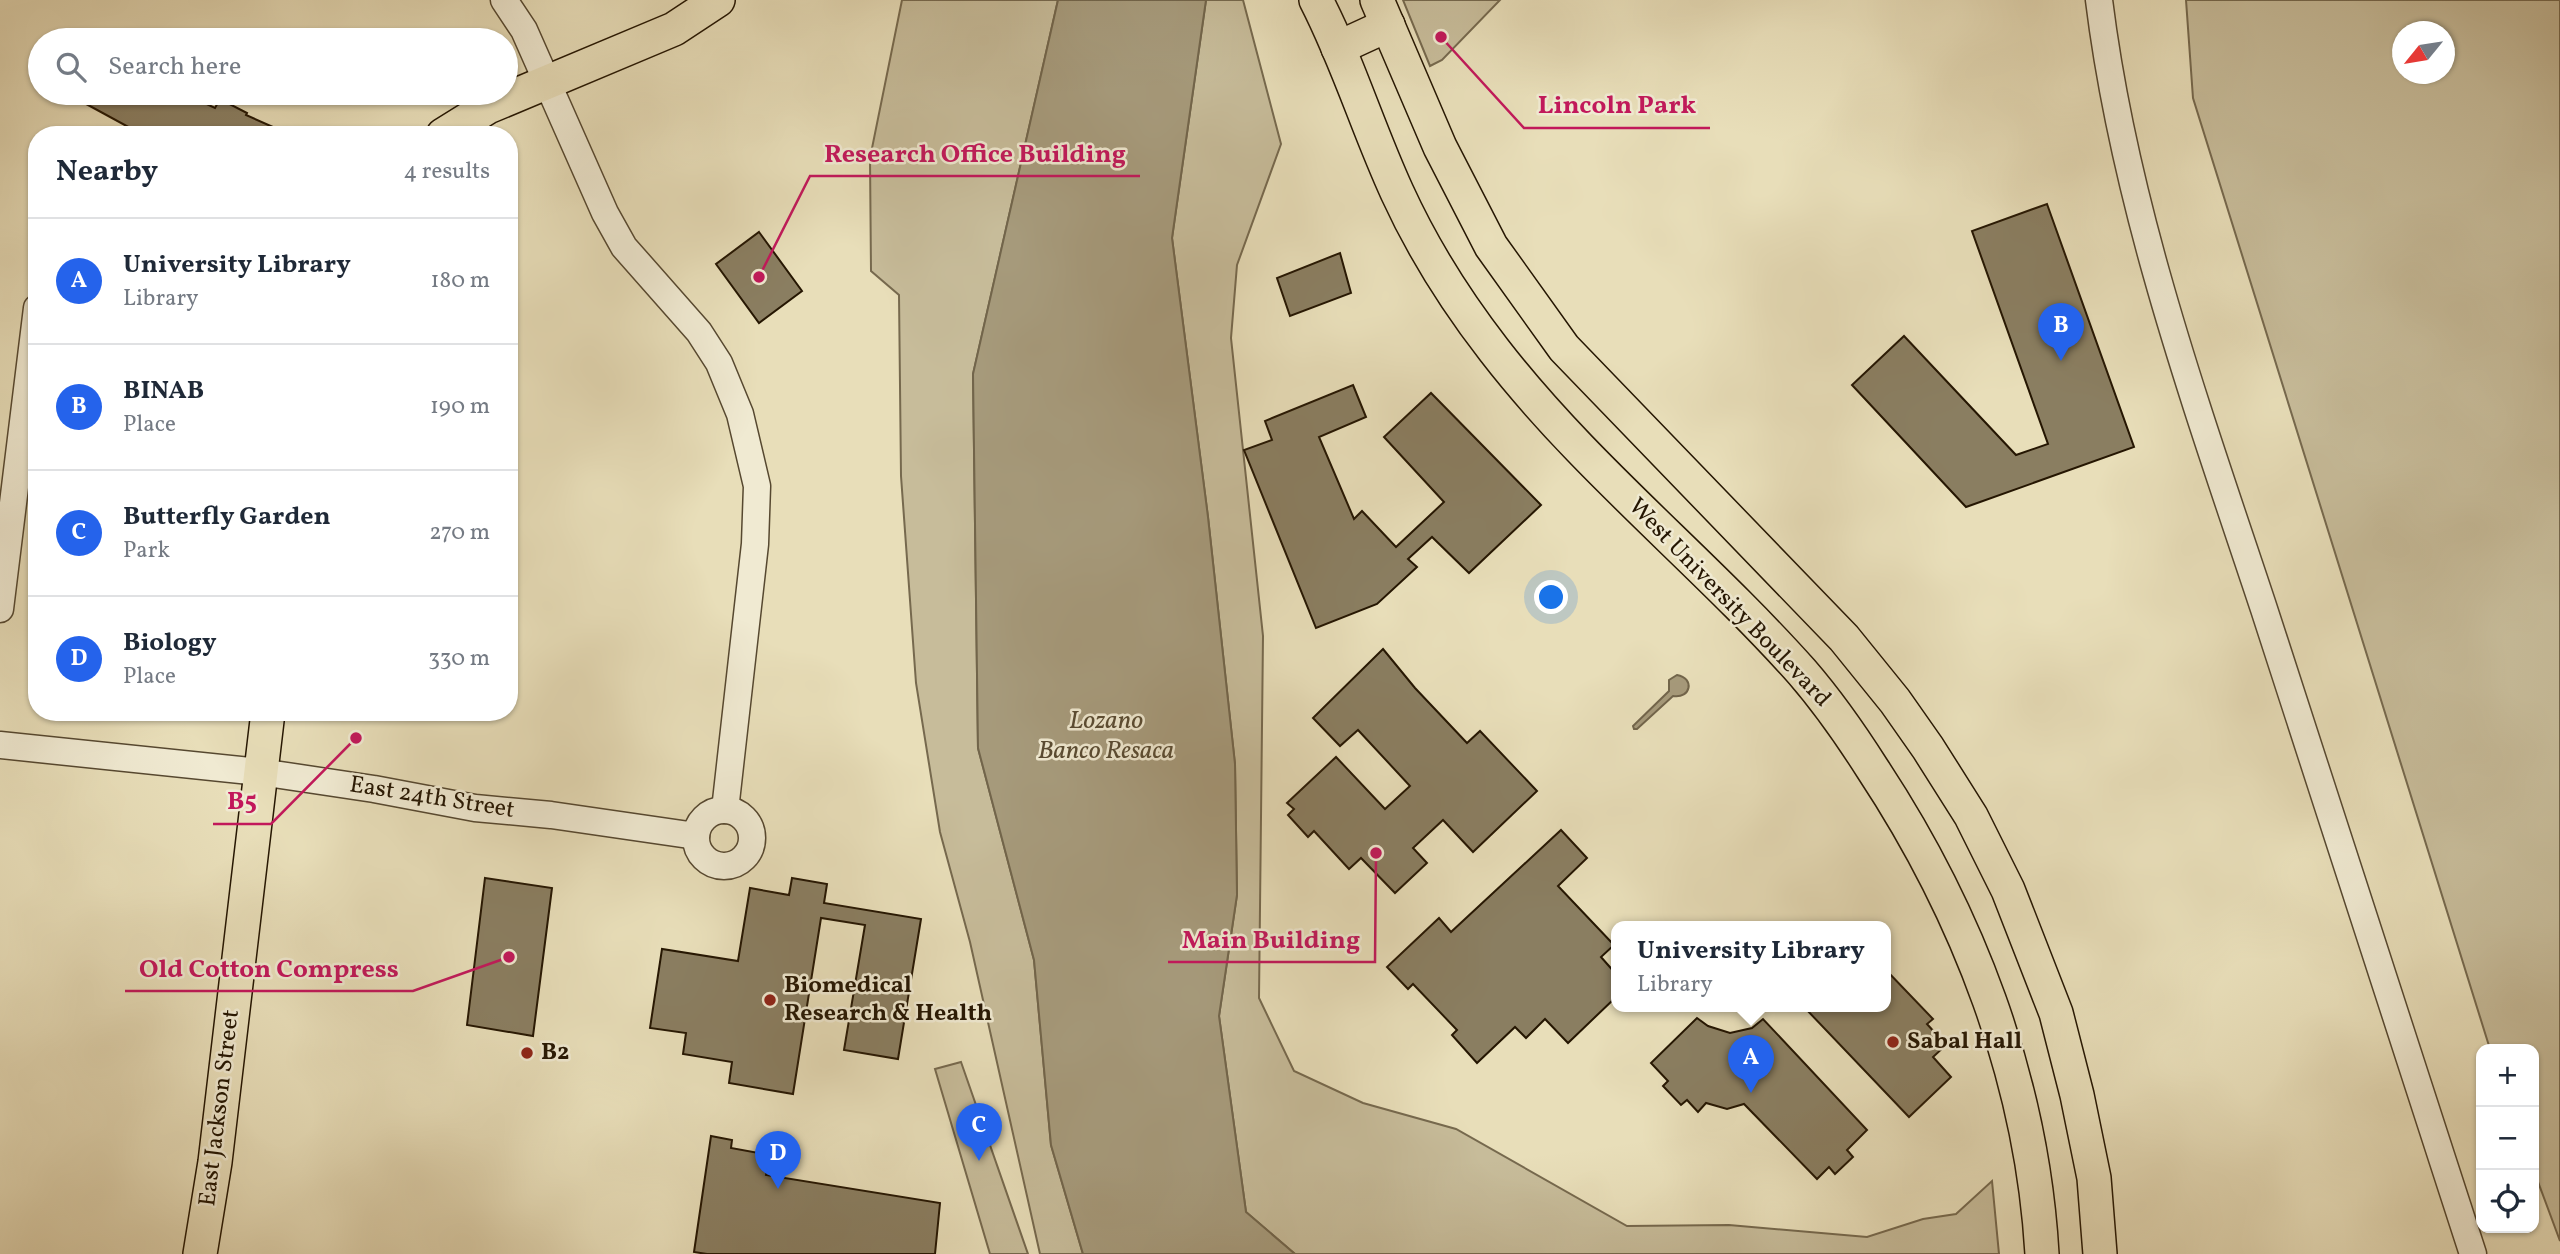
<!DOCTYPE html>
<meta charset="utf-8">
<style>
:root{--surface:#fff;--page:#f2f2f3;--text:#1f2937;--muted:#747a83;--line:#e0e1e3;--accent:#2563eb}
body{margin:0;font-family:Vollkorn,serif;background:var(--page);color:var(--text)}
.controls{position:absolute;right:21px;bottom:21px;display:grid;overflow:hidden;border-radius:14px;box-shadow:0 2px 5px #0004}
.controls button{width:63px;height:63px;display:grid;place-items:center;padding:0;border:0;border-bottom:2px solid var(--line);background:var(--surface);color:var(--text);font:35px sans-serif}
.compass{position:absolute;left:2392px;top:21px;width:63px;height:63px;border-radius:50%;background:var(--surface);box-shadow:0 2px 5px #0004;rotate:240deg}
.you{position:absolute;left:1552px;top:598px;width:24px;height:24px;margin:-18px;border:5px solid #fff;border-radius:50%;background:#1a73e8;box-shadow:0 0 0 10px #1a73e833}
.badge{display:grid;place-items:center;width:46px;height:46px;border-radius:50%;background:var(--accent);color:#fff;font-size:23px;font-weight:700}
.pin{position:absolute;translate:-50% -58px;filter:drop-shadow(0 2px 4px #0008)}
.pin::after{content:'';position:absolute;top:37px;width:24px;height:21px;background:inherit;clip-path:polygon(0 0,100% 0,50% 100%)}
.popup{position:absolute;left:1611px;top:921px;width:280px;height:91px;box-sizing:border-box;display:grid;place-content:center;border-radius:14px;background:var(--surface);filter:drop-shadow(0 2px 5px #0005);font-size:23px;white-space:nowrap;color:var(--muted)}
.popup b{font-size:26px;color:var(--text)}
.popup::after{content:'';position:absolute;left:50%;top:100%;margin-left:-14px;border:14px solid transparent;border-top-color:var(--surface)}
.list{margin:0;padding:0;list-style:none}
h2{display:flex;justify-content:space-between;align-items:center;height:91px;margin:0;padding:0 28px;font-size:30px}
h2 small{font-size:23px;font-weight:400;color:var(--muted)}
.list li{display:grid;grid-template-columns:46px 1fr auto;gap:21px;align-items:center;box-sizing:border-box;height:126px;padding:0 28px;border-top:2px solid var(--line)}
.list b{display:block;font-size:26px;white-space:nowrap}
.list p{margin:0;font-size:23px;white-space:nowrap;color:var(--muted)}
.list em{font-size:23px;font-style:normal;color:var(--muted)}
.icon{flex:none;width:38px;height:38px;fill:none;stroke:currentColor;stroke-width:2;stroke-linecap:round;stroke-linejoin:round}
.map{position:relative;flex:none;width:2560px;height:1254px;overflow:hidden}
.search{position:absolute;background:var(--surface);box-shadow:0 2px 5px #0004;left:28px;top:28px;width:490px;height:77px;display:flex;align-items:center;gap:18px;box-sizing:border-box;padding:0 24px;border-radius:38px;color:var(--muted);font-size:26px}
.panel{position:absolute;background:var(--surface);box-shadow:0 2px 5px #0004;left:28px;top:126px;width:490px;height:595px;border-radius:28px}
.map>svg:first-child{display:block}
.green{fill:#c7bc9a;stroke:#76694e;stroke-width:2;fill-rule:evenodd}
.water{fill:#a69a7b;stroke:#72654b;stroke-width:2}
.building{fill:#8a7e61;stroke:#251602;stroke-width:2}
.lines{fill:none;stroke-linecap:round;stroke-linejoin:round}
.minor-casing{stroke:#564830;stroke-width:29}
.major-casing{stroke:#251602;stroke-width:36}
.minor{stroke:#f0ead2;stroke-width:26}
.major{stroke:#e8deb9;stroke-width:33}
.poi-dot{fill:#8f2418;stroke:#f0ead2;stroke-width:2.5}
.labels{text-anchor:middle;dominant-baseline:central;stroke-width:5;stroke-linejoin:round;paint-order:stroke}
.street-label{font-size:24px;fill:#251602;stroke:#f0ead2}
.poi-label{font-size:24px;font-weight:bold;fill:#251602;stroke:#f0ead2;text-anchor:start}
.water-label{font-size:26px;font-style:italic;fill:#594b32;stroke:#f0ead2}
.leader{fill:none;stroke:#c2185b;stroke-width:2.5}
.callout-dot{fill:#c2185b;stroke:#f0ead2;stroke-width:2.5}
.callout-label{font-size:26px;text-anchor:middle;font-weight:bold;fill:#c2185b;stroke:#f0ead2;stroke-width:5;stroke-linejoin:round;paint-order:stroke}
</style>
<div class="map">
<svg width="2560" height="1254" viewBox="0 0 2560 1254">
<rect width="100%" height="100%" fill="#e8deb9"/>
<filter id="stains"><feTurbulence type="fractalNoise" baseFrequency=".00286" numOctaves="4"/><feColorMatrix values="0 0 0 0 .2 0 0 0 0 .09 0 0 0 0 .02 0 0 0 .5 -.17"/></filter>
<radialGradient id="worn" r=".72"><stop offset=".6" stop-color="#630" stop-opacity="0"/><stop offset="1" stop-color="#630" stop-opacity=".3"/></radialGradient>
<!-- green -->
<g class="green">
<path d="M 902,0 L 1058,0 L 973,374 L 978,748 L 1034,960 L 1051,1145 L 1083,1254 L 1040,1254 L 970,942 L 940,832 L 916,683 L 901,476 L 899,295 L 871,271 L 870,158 Z"/>
<path d="M 1206,0 L 1243,0 L 1281,144 L 1237,265 L 1231,338 L 1263,636 L 1259,998 L 1294,1071 L 1363,1103 L 1456,1129 L 1627,1226 L 1729,1225 L 1867,1237 L 1923,1219 L 1956,1214 L 1992,1181 L 1999,1254 L 1295,1254 L 1246,1212 L 1219,1016 L 1237,895 L 1235,764 L 1208,517 L 1172,238 Z"/>
<path d="M 1403,0 L 1500,0 L 1442,60 L 1430,66 Z"/>
<path d="M 2186,0 L 2560,0 L 2560,1241 L 2534,1171 L 2534,1049 L 2490,1049 L 2193,98 ZM 2402,32 L 2444,32 L 2444,74 L 2402,74 Z"/>
<path d="M 961,1062 L 1028,1254 L 990,1254 L 935,1069 Z"/>
</g>
<!-- water -->
<g class="water">
<path d="M 1058,0 L 1206,0 L 1172,238 L 1208,517 L 1235,764 L 1237,895 L 1219,1016 L 1246,1212 L 1295,1254 L 1083,1254 L 1051,1145 L 1034,960 L 978,748 L 973,374 Z"/>
<path d="M 1677,675 C 1695,678 1691,699 1673,696 L 1637,729 L 1634,729 L 1633,726 L 1669,691 L 1669,680 Z"/>
</g>
<!-- building -->
<g class="building">
<path d="M 66,93 L 183,93 L 215,108 L 220,99 L 247,113 L 246,115 L 291,135 L 143,135 Z"/>
<path d="M 2047,204 L 2134,447 L 1966,507 L 1852,385 L 1904,336 L 2016,455 L 2048,444 L 1972,231 Z"/>
<path d="M 759,232 L 802,291 L 759,323 L 716,264 Z"/>
<path d="M 1340,253 L 1351,293 L 1290,316 L 1277,278 Z"/>
<path d="M 1353,385 L 1366,417 L 1319,437 L 1354,519 L 1362,511 L 1396,547 L 1444,502 L 1384,437 L 1431,393 L 1541,505 L 1469,573 L 1432,537 L 1408,559 L 1417,567 L 1377,604 L 1316,628 L 1244,450 L 1272,440 L 1265,421 Z"/>
<path d="M 1383,649 L 1415,688 L 1467,743 L 1480,731 L 1537,791 L 1473,852 L 1443,820 L 1413,848 L 1427,863 L 1395,893 L 1361,858 L 1349,869 L 1314,831 L 1308,837 L 1288,815 L 1294,809 L 1287,803 L 1336,757 L 1385,809 L 1410,786 L 1358,730 L 1340,746 L 1313,718 Z"/>
<path d="M 1561,830 L 1587,858 L 1558,886 L 1614,945 L 1601,957 L 1616,974 L 1616,997 L 1568,1043 L 1545,1019 L 1526,1038 L 1515,1027 L 1477,1063 L 1452,1035 L 1457,1030 L 1413,984 L 1408,989 L 1387,967 L 1439,918 L 1451,932 Z"/>
<path d="M 485,878 L 552,888 L 533,1036 L 467,1025 Z"/>
<path d="M 792,878 L 827,884 L 824,903 L 921,919 L 898,1059 L 844,1050 L 865,925 L 821,918 L 793,1094 L 729,1083 L 732,1062 L 683,1054 L 686,1033 L 650,1028 L 662,949 L 738,961 L 750,888 L 789,895 Z"/>
<path d="M 1886,970 L 1933,1019 L 1927,1024 L 1946,1045 L 1933,1057 L 1951,1077 L 1909,1117 L 1804,1007 L 1886,1007 Z"/>
<path d="M 1697,1018 L 1708,1026 L 1730,1033 L 1752,1028 L 1763,1019 L 1867,1130 L 1847,1150 L 1853,1157 L 1835,1174 L 1829,1167 L 1817,1179 L 1744,1104 L 1727,1109 L 1706,1103 L 1698,1112 L 1687,1100 L 1681,1105 L 1663,1086 L 1668,1081 L 1651,1063 Z"/>
<path d="M 711,1136 L 732,1140 L 731,1148 L 769,1155 L 766,1175 L 940,1203 L 935,1254 L 707,1254 L 694,1252 Z"/>
</g>
<g class="lines">
<!-- minor casing -->
<g class="minor-casing">
<g id="minor">
<path d="M 504,0 L 524,30 L 605,213 L 624,247 L 699,332 L 719,363 L 740,414 L 757,486 L 755,544 L 725,810"/>
<path d="M 2099,0 C 2125,210 2198,410 2264,609 C 2335,824 2404,1039 2473,1254"/>
<path d="M 0,609 L 37,308"/>
<path d="M 0,745 L 260,772 L 374,789 L 475,808 L 551,815 L 696,836"/>
<circle cx="724" cy="838" r="28"/>
</g>
</g>
<!-- major casing -->
<g class="major-casing">
<g id="major">
<path d="M 1316,0 C 1348,62 1368,129 1397,192 C 1423,249 1456,301 1494,350 C 1585,468 1703,561 1802,672 C 1828,702 1851,735 1872,768 C 1968,913 2032,1080 2042,1254"/>
<path d="M 1377,0 L 1440,147 L 1491,246 L 1564,348 L 1844,638 L 1895,701 L 1928,748 L 1971,816 L 2008,890 L 2056,1013 L 2077,1095 L 2094,1178 L 2100,1254"/>
<path d="M 1338,48 L 1388,25"/>
<path d="M 443,135 L 488,107 L 674,29 L 718,0"/>
<path d="M 200,1254 L 215,1162 L 268,712"/>
</g>
</g>
<!-- minor -->
<use href="#minor" class="minor"/>
<!-- major -->
<use href="#major" class="major"/>
</g>
<!-- markers -->
<g class="poi-dot">
<circle cx="770" cy="1000" r="7"/>
<circle cx="1893" cy="1042" r="7"/>
<circle cx="527" cy="1053" r="7"/>
</g>
<g class="labels">
<!-- street labels -->
<g class="street-label">
<text transform="translate(1729 603) rotate(46)">West University Boulevard</text>
<text transform="translate(432 798) rotate(9)">East 24th Street</text>
<text transform="translate(220 1108) rotate(-83)">East Jackson Street</text>
</g>
<!-- poi labels -->
<g class="poi-label">
<text x="784" y="986">Biomedical<tspan x="784" dy="28">Research &amp; Health</tspan></text>
<text x="1907" y="1042">Sabal Hall</text>
<text x="541" y="1053">B2</text>
</g>
<!-- water labels -->
<g class="water-label">
<text x="1106" y="721">Lozano<tspan x="1106" dy="30">Banco Resaca</tspan></text>
</g>
</g>
<!-- callouts -->
<path class="leader" d="M1441 37L1524 128H1710M759 277L810 176H1140M356 738L271 824H213M1376 853L1375 962H1168M509 957L413 991H125"/>
<g class="callout-dot">
<circle cx="1441" cy="37" r="7"/>
<circle cx="759" cy="277" r="7"/>
<circle cx="356" cy="738" r="7"/>
<circle cx="1376" cy="853" r="7"/>
<circle cx="509" cy="957" r="7"/>
</g>
<g class="callout-label">
<text x="1617" y="113">Lincoln Park</text>
<text x="975" y="162">Research Office Building</text>
<text x="242" y="809">B5</text>
<text x="1271" y="948">Main Building</text>
<text x="269" y="977">Old Cotton Compress</text>
</g>
<rect width="100%" height="100%" filter="url(#stains)"/>
<rect width="100%" height="100%" fill="url(#worn)"/>
</svg>
<div class="controls">
<button>+</button>
<button>−</button>
<button><svg class="icon" aria-label="locate" viewBox="0 0 24 24"><circle cx="12" cy="12" r="6"/><path d="M12 2v4M12 18v4M2 12h4M18 12h4"/></svg></button>
</div>
<svg class="compass" viewBox="-18 -18 36 36"><path d="M0-13l5 13h-10z" fill="#e53935"/><path d="M0 13l5-13h-10z" fill="#747a83"/></svg>
<div class="you"></div>
<div class="pin badge" style="left:1751px;top:1093px">A</div>
<div class="popup"><b>University Library</b>Library</div>
<div class="pin badge" style="left:2061px;top:361px">B</div>
<div class="pin badge" style="left:979px;top:1161px">C</div>
<div class="pin badge" style="left:778px;top:1189px">D</div>
<div class="search"><svg class="icon" aria-label="search" viewBox="0 0 24 24"><circle cx="10" cy="10" r="6"/><path d="M15 15l6 6"/></svg>Search here</div>
<section class="panel">
<h2>Nearby<small>4 results</small></h2>
<ul class="list">
<li><span class="badge">A</span><div><b>University Library</b><p>Library</p></div><em>180 m</em></li>
<li><span class="badge">B</span><div><b>BINAB</b><p>Place</p></div><em>190 m</em></li>
<li><span class="badge">C</span><div><b>Butterfly Garden</b><p>Park</p></div><em>270 m</em></li>
<li><span class="badge">D</span><div><b>Biology</b><p>Place</p></div><em>330 m</em></li>
</ul>
</section>
</div>
